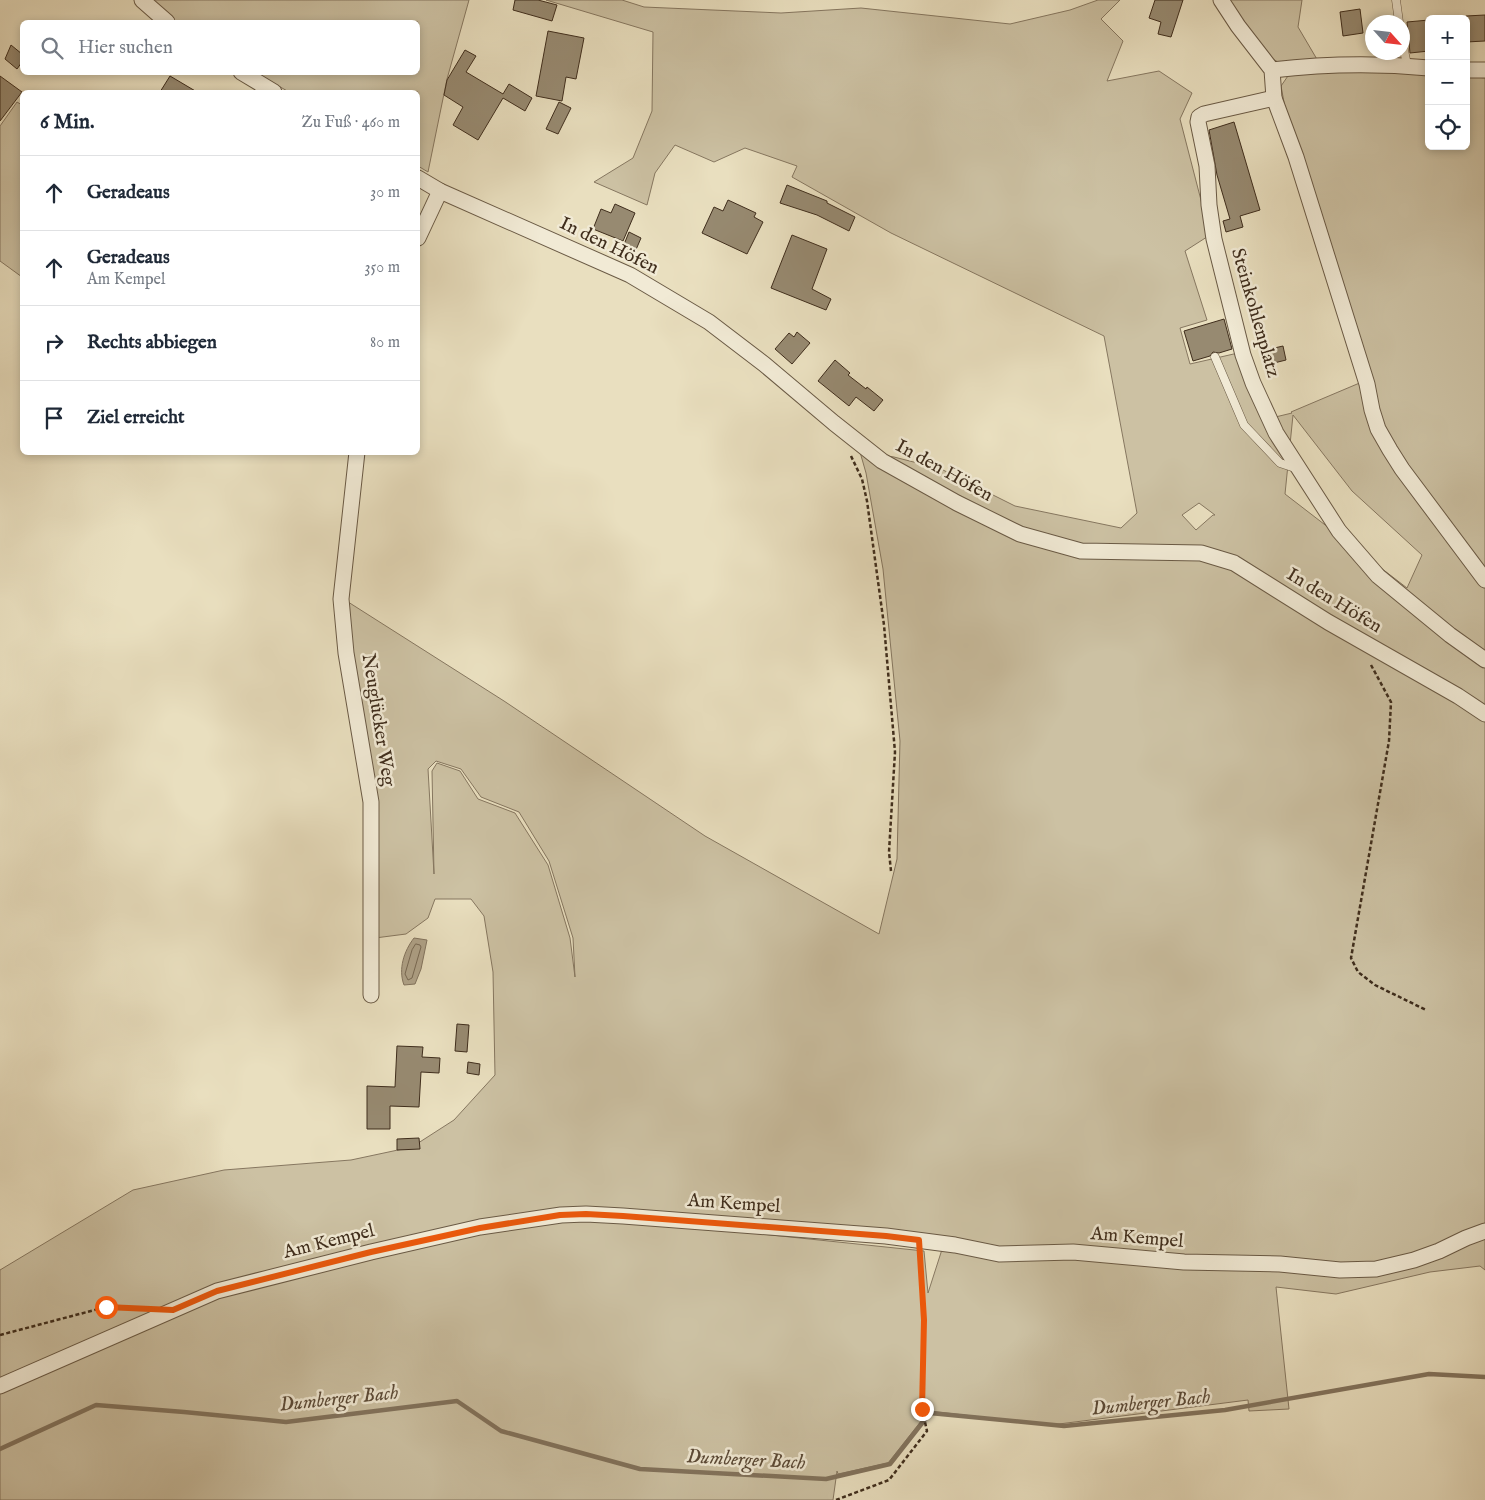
<!DOCTYPE html>
<html lang="de">
<meta charset="utf-8">
<style>
:root{--surface:#fff;--page:#f6f6f7;--text:#1f2937;--muted:#747a83;--line:#e0e1e3}
body{margin:0;font-family:"IM FELL English",serif;background:var(--page);color:var(--text)}
.controls{position:absolute;right:15px;top:15px;display:grid;overflow:hidden;border-radius:8px;box-shadow:0 2px 8px #0003}
.controls button{width:45px;height:45px;display:grid;place-items:center;padding:0;border:0;border-bottom:1px solid var(--line);background:var(--surface);color:var(--text);font:25px sans-serif}
.compass{position:absolute;left:1365px;top:15px;width:45px;height:45px;border-radius:50%;background:var(--surface);box-shadow:0 2px 8px #0003;rotate:117deg}
.stop{position:absolute;width:15px;height:15px;margin:-11px;border:4px solid #ea580c;border-radius:50%;background:#fff}
.stop.end{background:#ea580c;border-color:#fff;box-shadow:0 1px 5px #0008}
.list{margin:0;padding:0;list-style:none}
h2{display:flex;justify-content:space-between;align-items:center;height:65px;margin:0;padding:0 20px;font-size:21px}
h2 small{font-size:16px;font-weight:400;color:var(--muted)}
.list li{display:grid;grid-template-columns:32px 1fr auto;gap:15px;align-items:center;box-sizing:border-box;height:75px;padding:0 20px;border-top:1px solid var(--line)}
.list b{display:block;font-size:19px;white-space:nowrap}
.list p{margin:0;font-size:16px;white-space:nowrap;color:var(--muted)}
.list em{font-size:16px;font-style:normal;color:var(--muted)}
.icon{flex:none;width:28px;height:28px;fill:none;stroke:currentColor;stroke-width:2;stroke-linecap:round;stroke-linejoin:round}
.map{position:relative;flex:none;width:1485px;height:1500px;overflow:hidden}
.search{position:absolute;background:var(--surface);box-shadow:0 2px 8px #0003;left:20px;top:20px;width:400px;height:55px;display:flex;align-items:center;gap:12px;box-sizing:border-box;padding:0 18px;border-radius:8px;color:var(--muted);font-size:19px}
.panel{position:absolute;background:var(--surface);box-shadow:0 2px 8px #0003;left:20px;top:90px;width:400px;height:365px;border-radius:8px}
.map>svg:first-child{display:block}
.green{fill:#ccc1a3;stroke:#867760;fill-rule:evenodd}
.water{fill:#afa288;stroke:#82735d}
.lines{fill:none;stroke-linecap:round;stroke-linejoin:round}
.shore{stroke:#776852;stroke-width:1}
.stream{stroke:#82735d;stroke-width:4.5}
.building{fill:#978a71;stroke:#3f2d1c}
.service-casing{stroke:#6a5a45;stroke-width:9}
.minor-casing{stroke:#6a5a45;stroke-width:17}
.path{stroke:#3f2d1c;stroke-width:2.5;stroke-dasharray:4 2.5;stroke-linecap:butt}
.service{stroke:#f1ead5;stroke-width:8}
.minor{stroke:#f1ead5;stroke-width:15}
.route{stroke:#ea580c;stroke-width:6}
.labels{text-anchor:middle;dominant-baseline:central;stroke-width:5;stroke-linejoin:round;paint-order:stroke}
.street-label{font-size:19px;fill:#3f2d1c;stroke:#f1ead5}
.water-label{font-size:20px;font-style:italic;fill:#5b4a37;stroke:#f1ead5}
</style>
<div class="map">
<svg width="1485" height="1500" viewBox="0 0 1485 1500">
<rect width="100%" height="100%" fill="#e9dfbf"/>
<filter id="stains"><feTurbulence type="fractalNoise" baseFrequency=".004" numOctaves="4"/><feColorMatrix values="0 0 0 0 .2 0 0 0 0 .09 0 0 0 0 .02 0 0 0 .5 -.17"/></filter>
<radialGradient id="worn" r=".72"><stop offset=".6" stop-color="#630" stop-opacity="0"/><stop offset="1" stop-color="#630" stop-opacity=".3"/></radialGradient>
<!-- green -->
<g class="green">
<path d="M 150,0 L 469,0 L 447,79 L 428,172 L 418,166 L 418,92 L 289,92 L 256,73 L 418,72 L 418,22 L 177,22 Z"/>
<path d="M 546,0 L 622,0 L 644,7 L 781,13 L 861,8 L 1010,24 L 1070,10 L 1098,0 L 1120,0 L 1101,19 L 1123,41 L 1107,81 L 1159,71 L 1192,93 L 1180,119 L 1210,235 L 1185,251 L 1207,320 L 1180,328 L 1190,364 L 1238,353 L 1263,420 L 1292,413 L 1291,412 L 1369,379 L 1286,113 L 1281,86 L 1290,73 L 1384,72 L 1429,74 L 1429,146 L 1466,146 L 1466,76 L 1485,78 L 1485,1270 L 1480,1266 L 1430,1272 L 1336,1294 L 1276,1287 L 1289,1409 L 1249,1411 L 1248,1400 L 1051,1425 L 929,1411 L 888,1463 L 838,1474 L 837,1471 L 833,1500 L 0,1500 L 0,1270 L 133,1190 L 224,1170 L 351,1160 L 412,1147 L 454,1120 L 495,1075 L 493,972 L 484,916 L 471,899 L 435,899 L 428,918 L 406,934 L 375,938 L 376,866 L 345,600 L 504,701 L 705,836 L 879,934 L 897,859 L 900,741 L 883,569 L 866,473 L 860,452 L 894,457 L 941,469 L 1015,506 L 1121,528 L 1137,513 L 1104,336 L 891,233 L 792,177 L 797,166 L 745,148 L 714,162 L 675,145 L 655,173 L 647,205 L 594,182 L 633,158 L 652,111 L 653,32 ZM 1293,415 L 1352,491 L 1422,555 L 1407,588 L 1285,494 ZM 1199,503 L 1215,515 L 1213,515 L 1196,530 L 1182,515 ZM 436,761 L 461,769 L 481,797 L 519,812 L 549,861 L 573,938 L 575,977 L 570,938 L 548,865 L 515,813 L 478,799 L 460,771 L 437,763 L 432,771 L 434,874 L 428,769 ZM 614,1210 L 946,1237 L 928,1293 L 924,1251 L 637,1221 L 561,1219 L 433,1241 Z"/>
<path d="M 1227,0 L 1302,0 L 1298,27 L 1318,61 L 1278,62 L 1269,57 Z"/>
<path d="M 17,102 L 22,105 L 22,277 L 0,261 L 0,126 Z"/>
</g>
<!-- water -->
<path class="water" d="M 414,938 L 427,940 L 421,969 L 415,984 L 404,985 C 398,969 404,951 414,938 Z"/>
<g class="lines">
<!-- shore -->
<path class="shore" d="M 416,944 L 420,945 L 421,947 L 412,978 L 408,980 L 405,974 L 412,950 Z"/>
<!-- stream -->
<path class="stream" d="M 0,1449 L 96,1405 L 184,1412 L 286,1422 L 457,1401 L 501,1431 L 640,1469 L 826,1479 L 890,1464 L 930,1413 L 1064,1426 L 1225,1410 L 1429,1374 L 1485,1377"/>
</g>
<!-- building -->
<g class="building">
<path d="M 515,0 L 538,0 L 557,5 L 552,21 L 513,10 Z"/>
<path d="M 1155,0 L 1183,0 L 1171,37 L 1158,34 L 1161,22 L 1149,18 Z"/>
<path d="M 1360,9 L 1363,33 L 1343,36 L 1340,12 Z"/>
<path d="M 1485,15 L 1485,41 L 1466,42 L 1466,16 Z"/>
<path d="M 1429,20 L 1429,51 L 1410,53 L 1407,22 Z"/>
<path d="M 548,31 L 584,38 L 576,79 L 566,77 L 562,101 L 536,96 Z"/>
<path d="M 11,45 L 22,54 L 22,62 L 17,69 L 5,59 Z"/>
<path d="M 465,50 L 476,56 L 466,72 L 503,94 L 509,84 L 532,98 L 525,111 L 503,98 L 478,140 L 453,125 L 463,107 L 444,95 L 447,80 Z"/>
<path d="M 0,76 L 22,92 L 0,121 Z"/>
<path d="M 170,76 L 197,92 L 160,92 Z"/>
<path d="M 559,102 L 571,108 L 558,134 L 546,129 Z"/>
<path d="M 1234,122 L 1260,210 L 1240,216 L 1243,227 L 1226,232 L 1223,221 L 1230,219 L 1217,175 L 1209,130 Z"/>
<path d="M 787,185 L 827,201 L 827,203 L 855,217 L 849,231 L 817,215 L 780,203 Z"/>
<path d="M 728,200 L 756,213 L 754,217 L 763,222 L 747,254 L 702,233 L 714,207 L 723,211 Z"/>
<path d="M 615,204 L 635,213 L 623,241 L 593,229 L 601,209 L 611,213 Z"/>
<path d="M 629,232 L 641,238 L 635,252 L 623,247 Z"/>
<path d="M 792,235 L 827,249 L 812,289 L 831,299 L 826,310 L 771,288 Z"/>
<path d="M 1224,319 L 1232,349 L 1219,353 L 1213,352 L 1210,356 L 1193,361 L 1184,331 Z"/>
<path d="M 797,332 L 810,343 L 792,364 L 775,349 L 789,333 L 794,337 Z"/>
<path d="M 1283,346 L 1286,360 L 1274,363 L 1270,349 Z"/>
<path d="M 835,360 L 850,373 L 848,375 L 866,389 L 867,387 L 883,400 L 874,411 L 856,397 L 849,406 L 818,381 Z"/>
<path d="M 457,1024 L 469,1025 L 467,1052 L 455,1051 Z"/>
<path d="M 397,1046 L 423,1047 L 422,1057 L 440,1058 L 439,1073 L 421,1072 L 419,1107 L 390,1106 L 390,1129 L 367,1129 L 367,1086 L 395,1087 Z"/>
<path d="M 468,1062 L 480,1064 L 479,1075 L 467,1073 Z"/>
<path d="M 419,1138 L 420,1149 L 397,1150 L 397,1139 Z"/>
</g>
<g class="lines">
<!-- service casing -->
<g class="service-casing">
<g id="service">
<path d="M 1396,0 L 1399,22"/>
<path d="M 1402,40 L 1407,65"/>
<path d="M 1215,357 L 1244,425 L 1280,463 L 1298,469"/>
</g>
</g>
<!-- minor casing -->
<g class="minor-casing">
<g id="minor">
<path d="M 142,0 L 167,22"/>
<path d="M 1221,0 L 1238,26 L 1272,70 L 1274,98 L 1296,157 L 1367,384 L 1372,410 L 1378,429 L 1390,450 L 1402,469 L 1485,580"/>
<path d="M 1272,70 C 1324,64 1376,63 1429,68"/>
<path d="M 1466,70 L 1485,70"/>
<path d="M 241,72 L 274,92"/>
<path d="M 1274,98 L 1204,114 L 1199,117 L 1198,122 L 1207,166 L 1209,205 L 1214,239 L 1243,355 L 1253,383 L 1276,433 L 1339,531 L 1378,576 L 1450,635 L 1485,660"/>
<path d="M 418,178 L 440,191 L 630,275 L 709,322 L 764,364 L 834,423 L 882,461 L 957,503 L 1020,534 L 1081,551 L 1201,553 L 1234,563 L 1328,622 L 1458,696 L 1485,714"/>
<path d="M 418,238 L 440,191"/>
<path d="M 357,452 L 341,599 L 346,653 L 371,802 L 371,995"/>
<path d="M 0,1386 L 217,1291 L 371,1252 L 480,1227 L 561,1215 L 586,1214 L 623,1216 L 886,1236 L 955,1245 L 999,1254 L 1073,1252 L 1184,1262 L 1280,1264 L 1340,1270 L 1376,1269 L 1414,1260 L 1439,1251 L 1466,1238 L 1485,1231"/>
</g>
</g>
<!-- path -->
<g class="path">
<path d="M 851,456 L 862,479 L 867,501 L 884,625 L 895,752 L 889,852 L 891,871"/>
<path d="M 1371,665 L 1391,702 L 1389,741 L 1351,958 L 1358,972 L 1375,985 L 1426,1010"/>
<path d="M 0,1335 L 106,1307 L 141,1308"/>
<path d="M 836,1500 L 889,1480 L 927,1431 L 922,1409 L 924,1320 L 920,1254"/>
</g>
<!-- service -->
<use href="#service" class="service"/>
<!-- minor -->
<use href="#minor" class="minor"/>
</g>
<g class="lines">
<!-- route -->
<path class="route" d="M 106,1307 L 173,1310 L 217,1291 L 371,1252 L 480,1228 L 560,1215 L 586,1214 L 623,1216 L 886,1236 L 919,1240 L 924,1320 L 922,1409"/>
</g>
<g class="labels">
<!-- street labels -->
<g class="street-label">
<text transform="translate(609 246) rotate(26)">In den Höfen</text>
<text transform="translate(1255 313) rotate(74)">Steinkohlenplatz</text>
<text transform="translate(944 471) rotate(29)">In den Höfen</text>
<text transform="translate(1334 601) rotate(31)">In den Höfen</text>
<text transform="translate(378 720) rotate(81)">Neuglücker Weg</text>
<text transform="translate(734 1204) rotate(4)">Am Kempel</text>
<text transform="translate(1137 1238) rotate(5)">Am Kempel</text>
<text transform="translate(329 1242) rotate(-14)">Am Kempel</text>
</g>
<!-- water labels -->
<g class="water-label">
<text transform="translate(339 1399) rotate(-6)">Dumberger Bach</text>
<text transform="translate(1151 1403) rotate(-6)">Dumberger Bach</text>
<text transform="translate(746 1460) rotate(3)">Dumberger Bach</text>
</g>
</g>
<rect width="100%" height="100%" filter="url(#stains)"/>
<rect width="100%" height="100%" fill="url(#worn)"/>
</svg>
<div class="controls">
<button>+</button>
<button>−</button>
<button><svg class="icon" aria-label="locate" viewBox="0 0 24 24"><circle cx="12" cy="12" r="6"/><path d="M12 2v4M12 18v4M2 12h4M18 12h4"/></svg></button>
</div>
<svg class="compass" viewBox="-18 -18 36 36"><path d="M0-13l5 13h-10z" fill="#e53935"/><path d="M0 13l5-13h-10z" fill="#747a83"/></svg>
<div class="stop" style="left:106px;top:1307px"></div>
<div class="stop end" style="left:922px;top:1409px"></div>
<div class="search"><svg class="icon" aria-label="search" viewBox="0 0 24 24"><circle cx="10" cy="10" r="6"/><path d="M15 15l6 6"/></svg>Hier suchen</div>
<section class="panel">
<h2>6 Min.<small>Zu Fuß · 460 m</small></h2>
<ul class="list">
<li><svg class="icon" aria-label="ahead" viewBox="0 0 24 24"><path d="M12 20V5M6 11l6-6 6 6"/></svg><div><b>Geradeaus</b></div><em>30 m</em></li>
<li><svg class="icon" aria-label="ahead" viewBox="0 0 24 24"><path d="M12 20V5M6 11l6-6 6 6"/></svg><div><b>Geradeaus</b><p>Am Kempel</p></div><em>350 m</em></li>
<li><svg class="icon" aria-label="right" viewBox="0 0 24 24"><path d="M7 20v-9h11M14 6l5 5-5 5"/></svg><div><b>Rechts abbiegen</b></div><em>80 m</em></li>
<li><svg class="icon" aria-label="arrive" viewBox="0 0 24 24"><path d="M6 21V4h12l-3 4 3 4H6"/></svg><div><b>Ziel erreicht</b></div></li>
</ul>
</section>
</div>
